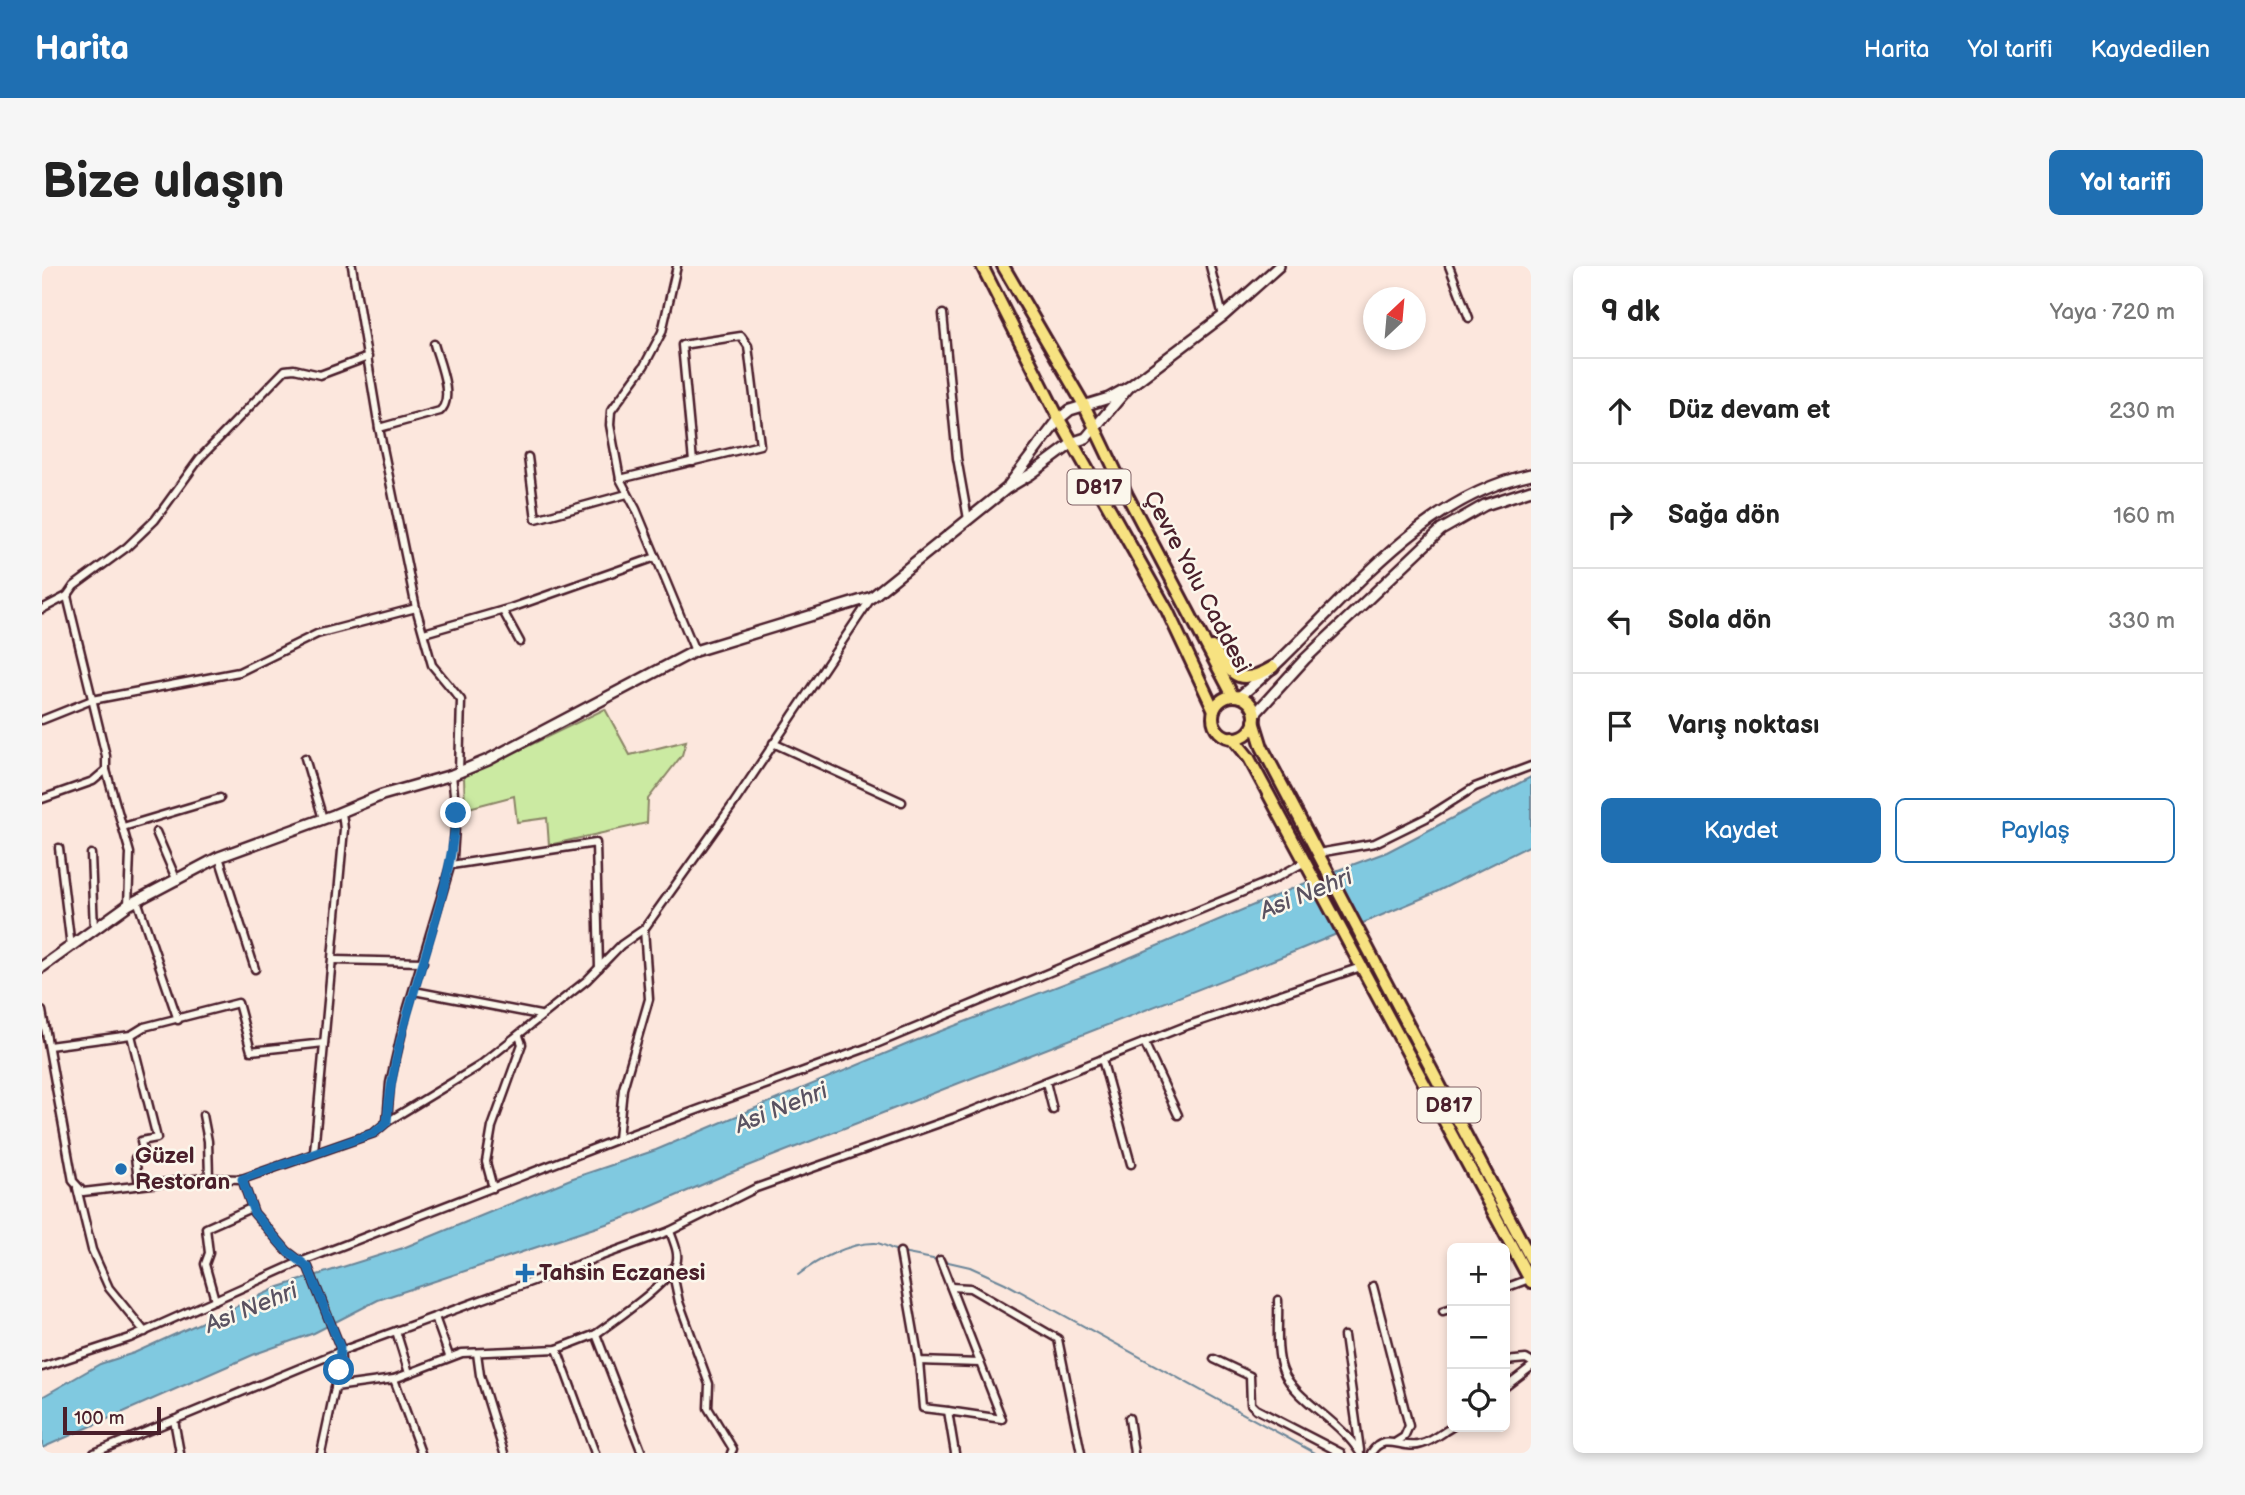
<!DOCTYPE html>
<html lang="tr">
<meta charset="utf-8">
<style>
:root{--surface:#fff;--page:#f6f6f6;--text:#222;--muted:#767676;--line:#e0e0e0;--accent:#1f6fb2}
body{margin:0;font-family:"Balsamiq Sans",sans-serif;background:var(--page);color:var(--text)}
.controls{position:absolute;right:21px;bottom:21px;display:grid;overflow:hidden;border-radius:10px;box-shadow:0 4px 10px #0003}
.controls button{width:63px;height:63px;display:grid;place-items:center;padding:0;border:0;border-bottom:2px solid var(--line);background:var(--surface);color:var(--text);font:35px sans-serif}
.compass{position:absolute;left:1321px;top:21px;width:63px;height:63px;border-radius:50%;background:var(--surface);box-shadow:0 4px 10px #0003;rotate:26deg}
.scale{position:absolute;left:21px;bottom:18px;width:98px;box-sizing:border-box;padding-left:7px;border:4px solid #4a1f2b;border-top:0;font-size:19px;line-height:24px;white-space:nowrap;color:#4a1f2b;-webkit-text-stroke:5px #fbf7ec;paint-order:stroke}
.stop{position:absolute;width:21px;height:21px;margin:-16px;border:5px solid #1f6fb2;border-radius:50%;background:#fff}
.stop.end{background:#1f6fb2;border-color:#fff;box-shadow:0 2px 7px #0008}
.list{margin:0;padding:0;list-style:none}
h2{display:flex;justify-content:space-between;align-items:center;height:91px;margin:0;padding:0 28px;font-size:30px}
h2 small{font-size:23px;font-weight:400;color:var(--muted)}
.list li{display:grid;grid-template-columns:46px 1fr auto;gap:21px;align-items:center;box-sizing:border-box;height:105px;padding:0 28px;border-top:2px solid var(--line)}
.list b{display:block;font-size:26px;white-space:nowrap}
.list em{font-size:23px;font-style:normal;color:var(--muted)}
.actions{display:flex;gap:14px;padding:21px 28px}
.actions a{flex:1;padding:16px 0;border:2px solid var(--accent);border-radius:10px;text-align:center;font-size:24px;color:var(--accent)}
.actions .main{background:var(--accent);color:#fff}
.icon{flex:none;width:38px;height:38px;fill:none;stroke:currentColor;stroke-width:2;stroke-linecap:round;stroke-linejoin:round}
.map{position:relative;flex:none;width:1489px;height:1187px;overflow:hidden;border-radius:10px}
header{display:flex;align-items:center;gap:42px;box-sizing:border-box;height:98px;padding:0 35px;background:var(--accent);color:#fff}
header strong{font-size:33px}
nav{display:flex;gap:38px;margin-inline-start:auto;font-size:24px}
.intro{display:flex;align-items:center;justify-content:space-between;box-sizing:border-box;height:168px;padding:0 42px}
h1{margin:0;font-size:49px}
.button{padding:18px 32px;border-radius:10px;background:var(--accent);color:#fff;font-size:24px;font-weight:700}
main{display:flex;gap:42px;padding:0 42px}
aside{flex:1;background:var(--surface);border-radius:10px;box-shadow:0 4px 10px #0003}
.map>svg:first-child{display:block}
.green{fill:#cbeaa2;stroke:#8a8466;stroke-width:2}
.water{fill:#80c9e0;stroke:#6a8598;stroke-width:2}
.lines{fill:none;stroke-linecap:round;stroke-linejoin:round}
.stream{stroke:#6a8598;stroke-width:2}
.street-casing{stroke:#4a1f2b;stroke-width:11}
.secondary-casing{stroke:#4a1f2b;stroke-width:14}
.highway-casing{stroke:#4a1f2b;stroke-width:16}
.street{stroke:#fbf7ec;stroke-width:6}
.secondary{stroke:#fbf7ec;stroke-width:9}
.highway{stroke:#f7e281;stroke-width:10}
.route{stroke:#1f6fb2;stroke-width:9}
.poi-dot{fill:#1f6fb2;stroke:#fbf7ec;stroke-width:2.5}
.labels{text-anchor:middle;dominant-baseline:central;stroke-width:5;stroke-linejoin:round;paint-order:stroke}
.shield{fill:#fbf7ec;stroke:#7f6065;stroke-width:2}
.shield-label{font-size:21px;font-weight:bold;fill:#4a1f2b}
.street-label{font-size:23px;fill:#4a1f2b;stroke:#fbf7ec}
.poi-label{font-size:23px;font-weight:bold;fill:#4a1f2b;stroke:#fbf7ec;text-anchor:start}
.water-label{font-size:24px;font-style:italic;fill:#5a5261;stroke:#fbf7ec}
</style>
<header>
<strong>Harita</strong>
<nav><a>Harita</a><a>Yol tarifi</a><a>Kaydedilen</a></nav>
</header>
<div class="intro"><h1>Bize ulaşın</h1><a class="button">Yol tarifi</a></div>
<main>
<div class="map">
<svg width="1489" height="1187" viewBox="0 0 1489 1187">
<rect width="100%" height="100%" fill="#fce7dd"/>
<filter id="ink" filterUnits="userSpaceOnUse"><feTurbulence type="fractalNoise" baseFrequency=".0143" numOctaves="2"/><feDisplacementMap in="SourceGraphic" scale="14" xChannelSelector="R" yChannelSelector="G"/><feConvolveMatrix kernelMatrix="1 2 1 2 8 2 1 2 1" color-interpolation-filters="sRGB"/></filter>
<g filter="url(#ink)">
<!-- green -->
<path class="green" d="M 563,443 L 588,489 L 644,475 L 640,489 L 606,533 L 605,557 L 507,579 L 505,552 L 475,556 L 472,530 L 423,543 L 422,511 Z"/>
<!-- water -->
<path class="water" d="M 1489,511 L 1489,579 L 1388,629 L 1254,685 L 685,908 L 585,951 L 336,1034 L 272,1067 L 213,1088 L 0,1182 L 0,1131 L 58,1098 L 92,1087 L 237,1021 L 361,982 L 531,912 L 614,884 L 873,775 L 1068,700 L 1280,610 L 1345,586 Z"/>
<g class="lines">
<!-- stream -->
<g class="stream">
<path d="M 860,987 L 896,994"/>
<path d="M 902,995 L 928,1001 L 963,1017 L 1273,1187"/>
<path d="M 756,1009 C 775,994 808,976 834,977 C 840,977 849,983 855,985"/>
</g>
<!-- street casing -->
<g class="street-casing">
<g id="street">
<path d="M 310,0 L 337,162 L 374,342 L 390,399 L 419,434 L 417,506"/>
<path d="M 1168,0 L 1181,50"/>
<path d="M 1407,0 L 1427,52"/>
<path d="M 901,48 L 915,192 L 926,253"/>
<path d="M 337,162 L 398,145 C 413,132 397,96 392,78"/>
<path d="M 486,191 L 494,253 L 585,228"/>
<path d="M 651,196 L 640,79 L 699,70 L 706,80 L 718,179 L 578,213 L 594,243 L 653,385"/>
<path d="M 578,213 L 568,159 L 569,145 L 602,100 L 620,66 L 635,0"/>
<path d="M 0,343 L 25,330 L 32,320 L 85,281 L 113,254 L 158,192 L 243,104 L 252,103 L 278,109 L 326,91"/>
<path d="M 461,345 L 478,376"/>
<path d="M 382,367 L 469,342 L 614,291"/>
<path d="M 0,454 L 50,434 L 197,406 L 275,368 L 374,342"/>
<path d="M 731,477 L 860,536"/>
<path d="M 263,492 L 281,553"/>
<path d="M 64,504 L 88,587 L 86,639"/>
<path d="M 0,533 L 51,515 L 64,504 L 64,490 L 25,330"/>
<path d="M 81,561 L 178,532"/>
<path d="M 114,566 L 135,615"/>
<path d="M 17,582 L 29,681"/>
<path d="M 1276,587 L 1333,577 L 1384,552 L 1433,521 L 1489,500"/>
<path d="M 49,588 L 52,664"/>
<path d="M 177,591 L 213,703"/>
<path d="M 409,599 L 554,577 L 557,702"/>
<path d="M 95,634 L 136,754"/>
<path d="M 292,694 L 381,696"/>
<path d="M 372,725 L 498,749"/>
<path d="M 0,745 L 31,915 L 41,926 L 162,912 L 200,913 L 332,867 L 345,856 L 348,817 L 364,748 L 411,591 L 414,547 L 410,509"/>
<path d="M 89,769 L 115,872 L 99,875 L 102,891 L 93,892 L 97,919"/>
<path d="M 1102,776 L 1136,849"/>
<path d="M 7,780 L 89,769 L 102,761 L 196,737 L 209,785 L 282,777"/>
<path d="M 1060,793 L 1089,898"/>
<path d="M 1004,816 L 1011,844"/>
<path d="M 161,849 L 166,875 L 167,912"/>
<path d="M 345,856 L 437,800 L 545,714 L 579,679 L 602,663 L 692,537 L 830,331"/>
<path d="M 576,873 L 827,781 L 1230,614 L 1261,597"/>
<path d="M 272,886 L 302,563 L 300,546"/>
<path d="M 200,913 L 212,947 L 245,985 L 266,1001 L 298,1081 L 299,1094 L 279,1187"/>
<path d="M 35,922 L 50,984 L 67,1022 L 103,1066"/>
<path d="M 451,922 L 444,896 L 450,861 L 480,778 L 477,770"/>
<path d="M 628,965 L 714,922 L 912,852 L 1141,761 L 1319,701"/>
<path d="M 858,986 L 877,1095 L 938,1097"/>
<path d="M 898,994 L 960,1153 L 906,1145 L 913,1187"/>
<path d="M 630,1003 L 637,1036 L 667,1118 L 666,1142 L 691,1183 L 689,1187"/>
<path d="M 1331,1020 L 1367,1160 L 1362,1171 L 1354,1176"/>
<path d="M 909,1021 L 928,1022 L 1016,1073 L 1039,1187"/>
<path d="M 1463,1022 L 1487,1013"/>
<path d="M 173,1034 L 163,998 L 167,987 L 164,962 L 209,942"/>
<path d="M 1236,1034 C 1237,1055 1233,1086 1241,1105 C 1254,1135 1298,1154 1318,1187"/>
<path d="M 1401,1045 L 1410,1042"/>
<path d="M 393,1051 L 407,1090"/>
<path d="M 354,1065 L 367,1107"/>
<path d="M 1302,1070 L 1318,1184"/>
<path d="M 515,1083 L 553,1187"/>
<path d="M 435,1087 L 438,1109 L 462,1187"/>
<path d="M 1172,1093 L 1208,1110 L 1209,1138 L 1214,1143 L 1299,1187"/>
<path d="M 877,1095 L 881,1142 L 906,1145"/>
<path d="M 1463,1095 L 1484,1093 L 1489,1096"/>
<path d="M 0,1101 L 88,1072 L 253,998 L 576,873 L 581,823 L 607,733 L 602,663"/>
<path d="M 352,1113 L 379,1187"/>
<path d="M 293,1121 L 352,1113 L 420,1087 L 515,1083 L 554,1068"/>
<path d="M 1463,1121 L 1489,1101"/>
<path d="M 1087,1152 L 1092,1187"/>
<path d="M 132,1154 L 138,1187"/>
<path d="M 52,1187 L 299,1085 L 628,965 C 631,975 638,987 634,998 C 626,1018 573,1054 554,1068 L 600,1187"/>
<path d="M 1329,1187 C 1343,1165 1360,1185 1380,1178 C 1391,1175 1401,1166 1410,1161"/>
</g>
</g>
<!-- secondary casing -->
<g class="secondary-casing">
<g id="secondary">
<path d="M 967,219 L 1017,153 L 1028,144 L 1067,132 L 1087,121 L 1181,50 L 1237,0"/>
<path d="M 1197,431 C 1292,354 1364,236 1489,208"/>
<path d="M 1213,448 L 1263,393 L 1399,264 L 1443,239 L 1489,224"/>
<path d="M 0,701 L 86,639 L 177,591 L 292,549 L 340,529 L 410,509 L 446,494 L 653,385 L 830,331 L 964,223 L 989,208 L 1032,176 L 1044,172 L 1087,121"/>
</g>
</g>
<!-- highway casing -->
<g class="highway-casing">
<g id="highway">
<path d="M 940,0 L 1017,153 L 1125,344 L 1172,444"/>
<path d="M 961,0 L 1042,139 L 1085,229 L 1191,430"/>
<path d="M 1170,381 C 1190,408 1195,422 1231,401"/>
<circle cx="1192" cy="451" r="21"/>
<path d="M 1212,455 L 1220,481 L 1489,993"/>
<path d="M 1190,471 L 1207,492 L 1489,1016"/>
</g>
</g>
<!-- street -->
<use href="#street" class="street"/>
<!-- secondary -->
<use href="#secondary" class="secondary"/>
<!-- highway -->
<use href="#highway" class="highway"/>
</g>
</g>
<g class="lines" filter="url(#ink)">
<!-- route -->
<path class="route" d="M 297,1104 L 298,1081 L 266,1001 L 245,985 L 212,947 L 200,913 L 332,867 L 345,856 C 352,749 407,653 414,547"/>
</g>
<!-- markers -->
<g class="poi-dot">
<circle cx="79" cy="903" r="7"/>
<path d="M479.5 996.5h7v7h7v7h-7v7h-7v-7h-7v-7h7z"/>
</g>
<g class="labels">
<!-- shield labels -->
<g class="shield">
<rect x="1025.5" y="203.5" width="63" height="35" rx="5"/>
<rect x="1375.5" y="821.5" width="63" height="35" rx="5"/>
</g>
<g class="shield-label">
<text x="1057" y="221">D817</text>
<text x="1407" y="839">D817</text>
</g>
<!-- street labels -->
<g class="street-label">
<text transform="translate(1155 316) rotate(62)">Çevre Yolu Caddesi</text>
</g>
<!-- poi labels -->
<g class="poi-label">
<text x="93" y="890">Güzel<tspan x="93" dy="26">Restoran</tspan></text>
<text x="497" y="1007">Tahsin Eczanesi</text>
</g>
<!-- water labels -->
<g class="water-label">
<text transform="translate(1264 628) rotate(-22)">Asi Nehri</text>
<text transform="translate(739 842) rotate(-22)">Asi Nehri</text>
<text transform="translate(209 1042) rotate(-22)">Asi Nehri</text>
</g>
</g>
</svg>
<div class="controls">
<button>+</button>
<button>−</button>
<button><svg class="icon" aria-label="locate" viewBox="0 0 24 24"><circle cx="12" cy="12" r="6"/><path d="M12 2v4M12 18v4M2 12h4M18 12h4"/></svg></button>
</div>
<svg class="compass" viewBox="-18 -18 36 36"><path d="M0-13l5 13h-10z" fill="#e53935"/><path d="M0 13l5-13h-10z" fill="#767676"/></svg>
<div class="scale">100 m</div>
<div class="stop" style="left:297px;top:1104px"></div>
<div class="stop end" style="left:414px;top:547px"></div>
</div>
<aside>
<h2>9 dk<small>Yaya · 720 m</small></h2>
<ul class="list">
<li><svg class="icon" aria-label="ahead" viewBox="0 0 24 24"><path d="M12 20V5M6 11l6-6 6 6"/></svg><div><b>Düz devam et</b></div><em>230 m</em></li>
<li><svg class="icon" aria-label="right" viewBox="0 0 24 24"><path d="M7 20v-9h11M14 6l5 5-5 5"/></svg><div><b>Sağa dön</b></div><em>160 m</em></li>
<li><svg class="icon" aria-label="left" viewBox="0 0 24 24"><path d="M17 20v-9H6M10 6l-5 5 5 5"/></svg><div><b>Sola dön</b></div><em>330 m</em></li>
<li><svg class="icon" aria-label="arrive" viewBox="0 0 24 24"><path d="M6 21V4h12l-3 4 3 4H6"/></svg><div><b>Varış noktası</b></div></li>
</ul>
<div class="actions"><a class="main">Kaydet</a><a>Paylaş</a></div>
</aside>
</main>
